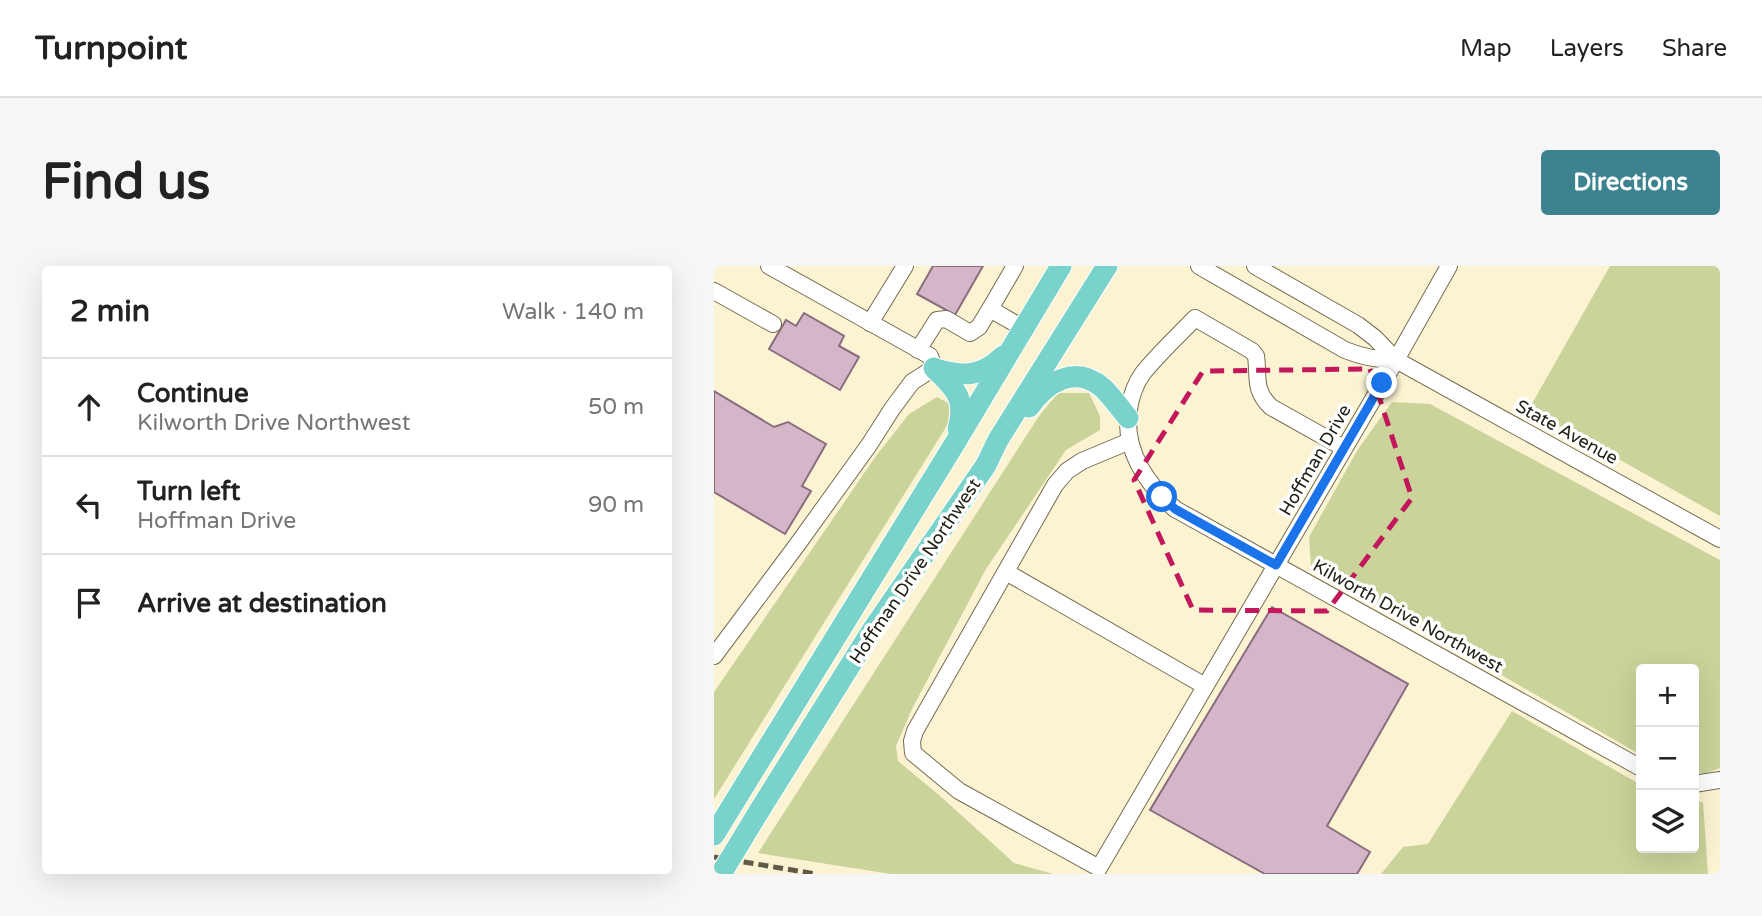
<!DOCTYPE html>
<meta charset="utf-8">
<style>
:root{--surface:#fff;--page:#f6f6f6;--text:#222;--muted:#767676;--line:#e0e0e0;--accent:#3d838f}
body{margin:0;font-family:"Varela Round",sans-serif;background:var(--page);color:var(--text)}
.controls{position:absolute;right:21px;bottom:21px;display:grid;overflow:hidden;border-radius:7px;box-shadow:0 7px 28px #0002}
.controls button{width:63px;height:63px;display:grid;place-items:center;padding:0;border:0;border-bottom:2px solid var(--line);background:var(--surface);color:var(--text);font:35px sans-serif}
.stop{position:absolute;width:21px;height:21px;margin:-16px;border:5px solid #1a73e8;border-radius:50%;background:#fff}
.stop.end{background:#1a73e8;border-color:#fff;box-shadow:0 2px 7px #0008}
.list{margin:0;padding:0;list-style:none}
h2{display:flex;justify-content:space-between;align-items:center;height:91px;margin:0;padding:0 28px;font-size:30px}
h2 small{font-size:23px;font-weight:400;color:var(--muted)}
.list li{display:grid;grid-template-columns:46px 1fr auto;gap:21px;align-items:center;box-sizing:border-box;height:98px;padding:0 28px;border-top:2px solid var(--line)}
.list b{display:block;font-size:26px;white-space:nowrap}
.list p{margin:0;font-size:23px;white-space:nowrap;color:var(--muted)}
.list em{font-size:23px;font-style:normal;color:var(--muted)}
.icon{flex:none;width:38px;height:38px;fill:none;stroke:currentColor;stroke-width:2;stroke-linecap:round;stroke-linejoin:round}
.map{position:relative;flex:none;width:1006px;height:608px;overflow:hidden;border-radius:7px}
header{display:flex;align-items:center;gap:42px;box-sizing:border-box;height:98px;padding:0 35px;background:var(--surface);border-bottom:2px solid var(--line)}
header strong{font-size:33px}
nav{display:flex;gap:38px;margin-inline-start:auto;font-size:24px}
.intro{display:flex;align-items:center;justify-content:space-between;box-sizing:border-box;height:168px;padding:0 42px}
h1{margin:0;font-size:49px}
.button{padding:18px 32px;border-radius:7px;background:var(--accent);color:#fff;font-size:24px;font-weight:700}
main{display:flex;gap:42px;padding:0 42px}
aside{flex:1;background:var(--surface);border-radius:7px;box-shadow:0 7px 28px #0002}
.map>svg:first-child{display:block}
.green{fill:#cad39a}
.building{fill:#d5b6c9;stroke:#886d7e;stroke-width:2}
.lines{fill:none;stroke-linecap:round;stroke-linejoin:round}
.minor-casing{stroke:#746c50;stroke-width:18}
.major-casing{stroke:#fff;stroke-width:23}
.minor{stroke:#fff;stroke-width:16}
.major{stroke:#7ad3cb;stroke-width:21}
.rail{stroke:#605b49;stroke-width:5;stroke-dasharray:10 5;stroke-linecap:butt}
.major-bridge-casing{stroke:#fff;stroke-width:23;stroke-linecap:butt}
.major-bridge{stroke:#7ad3cb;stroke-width:21}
.route{stroke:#1a73e8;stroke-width:9}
.marked{fill:none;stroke:#c2185b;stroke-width:5;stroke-dasharray:14 9;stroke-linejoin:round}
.labels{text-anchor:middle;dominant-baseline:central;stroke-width:7;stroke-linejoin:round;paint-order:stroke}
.street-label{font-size:18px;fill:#242115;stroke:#fff}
</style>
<header>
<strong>Turnpoint</strong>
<nav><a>Map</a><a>Layers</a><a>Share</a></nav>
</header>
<div class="intro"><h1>Find us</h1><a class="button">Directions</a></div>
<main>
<aside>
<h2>2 min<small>Walk · 140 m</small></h2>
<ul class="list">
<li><svg class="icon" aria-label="ahead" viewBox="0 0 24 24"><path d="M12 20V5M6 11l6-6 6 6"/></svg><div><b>Continue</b><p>Kilworth Drive Northwest</p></div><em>50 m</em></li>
<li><svg class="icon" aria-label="left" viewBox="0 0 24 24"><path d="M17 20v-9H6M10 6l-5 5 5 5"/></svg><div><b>Turn left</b><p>Hoffman Drive</p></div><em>90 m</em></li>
<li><svg class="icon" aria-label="arrive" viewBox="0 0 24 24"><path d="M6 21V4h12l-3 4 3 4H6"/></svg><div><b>Arrive at destination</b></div></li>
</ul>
</aside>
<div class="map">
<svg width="1006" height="608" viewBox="0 0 1006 608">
<rect width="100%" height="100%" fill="#fcf3d3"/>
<!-- green -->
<g class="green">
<path d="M 896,0 L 1006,0 L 1006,250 L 815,143 Z"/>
<path d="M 344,127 L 375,127 L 386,150 L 386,164 L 352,184 L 272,303 L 198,443 L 182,480 L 184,495 L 225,529 L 300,597 L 339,608 L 177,608 L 44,587 L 325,150 Z"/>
<path d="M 223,131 L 236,138 L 234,158 L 0,533 L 0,426 L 162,190 L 195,148 Z"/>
<path d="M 678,136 L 716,138 L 1006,294 L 1006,502 L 990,508 L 980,507 L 980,403 L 927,403 L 927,489 L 597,300 L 595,271 L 644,183 Z"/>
<path d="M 798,445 L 927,519 L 927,582 L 980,582 L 980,535 L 989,536 L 994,608 L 667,608 L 689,581 L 714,578 Z"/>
</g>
<!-- building -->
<g class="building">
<path d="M 219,0 L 269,0 L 241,49 L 203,28 Z"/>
<path d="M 90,47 L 130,70 L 125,80 L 145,91 L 126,124 L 55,83 L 72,54 L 82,60 Z"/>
<path d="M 0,125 L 60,161 L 74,156 L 112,178 L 88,220 L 97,225 L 71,268 L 0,226 Z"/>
<path d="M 558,341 L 694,418 L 613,560 L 656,586 L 643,608 L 551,608 L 436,544 Z"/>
</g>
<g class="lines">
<!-- minor casing -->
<g class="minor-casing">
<g id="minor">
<path d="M 301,0 L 276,43 L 309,62"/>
<path d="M 485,0 L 631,84 C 648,91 663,94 682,94"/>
<path d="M 541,0 L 644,59 L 661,72 L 682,94 L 1006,273"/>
<path d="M 0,25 L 59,58"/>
<path d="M 156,57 L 191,0"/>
<path d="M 204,84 L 223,54 L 232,53 L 256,67 L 265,61 L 276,43"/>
<path d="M 416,175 L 368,195 L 353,205 L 341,219 L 201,465 L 198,475 L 199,487 L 245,525 L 385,602 L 682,94 L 735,0"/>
<path d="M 630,182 L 557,141 C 539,124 545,111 542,90 L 538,85 L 481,52 C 464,70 444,88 429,107 C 421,118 417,130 415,143 C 409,183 432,217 461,243 L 927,502"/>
<path d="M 292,306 L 491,420"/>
<path d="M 0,390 L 83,279 L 155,179 L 178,143 L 198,116 L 220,102 L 216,90 L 55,0"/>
<path d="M 980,518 L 1006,514"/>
</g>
</g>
<!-- major casing -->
<g class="major-casing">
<g id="major">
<path d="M 220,102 C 241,122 253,133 244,163"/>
<path d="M 222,103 C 250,111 267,111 289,90"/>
<path d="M 315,141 C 333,116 361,98 389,122 C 398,131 406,142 414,152"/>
<path d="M 47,542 L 157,366 L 272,199 L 284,174 L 393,0"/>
<path d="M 0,569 L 241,177 L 347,0"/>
</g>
</g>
<!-- minor -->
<use href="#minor" class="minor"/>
<!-- major -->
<use href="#major" class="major"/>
<!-- rail -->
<path class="rail" d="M 0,591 L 102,608"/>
<!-- major-bridge casing -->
<g class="major-bridge-casing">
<path id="major-bridge" d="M 7,608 L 47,542"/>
</g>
<!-- major-bridge -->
<use href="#major-bridge" class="major-bridge"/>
</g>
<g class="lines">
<!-- route -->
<path class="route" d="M 448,231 L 461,243 L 562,299 L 668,117"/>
</g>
<!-- marked area -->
<path class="marked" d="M 656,103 L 698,232 L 613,345 L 479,344 L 420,214 L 489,105 Z"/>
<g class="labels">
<!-- street labels -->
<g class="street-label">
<text transform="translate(853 166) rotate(29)">State Avenue</text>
<text transform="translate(601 194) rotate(-60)">Hoffman Drive</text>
<text transform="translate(201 305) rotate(-56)">Hoffman Drive Northwest</text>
<text transform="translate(694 350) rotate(29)">Kilworth Drive Northwest</text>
</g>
</g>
</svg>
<div class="controls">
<button>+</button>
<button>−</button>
<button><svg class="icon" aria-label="layers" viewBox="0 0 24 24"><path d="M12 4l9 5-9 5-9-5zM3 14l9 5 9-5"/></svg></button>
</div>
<div class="stop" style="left:448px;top:231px"></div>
<div class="stop end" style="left:668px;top:117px"></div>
</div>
</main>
